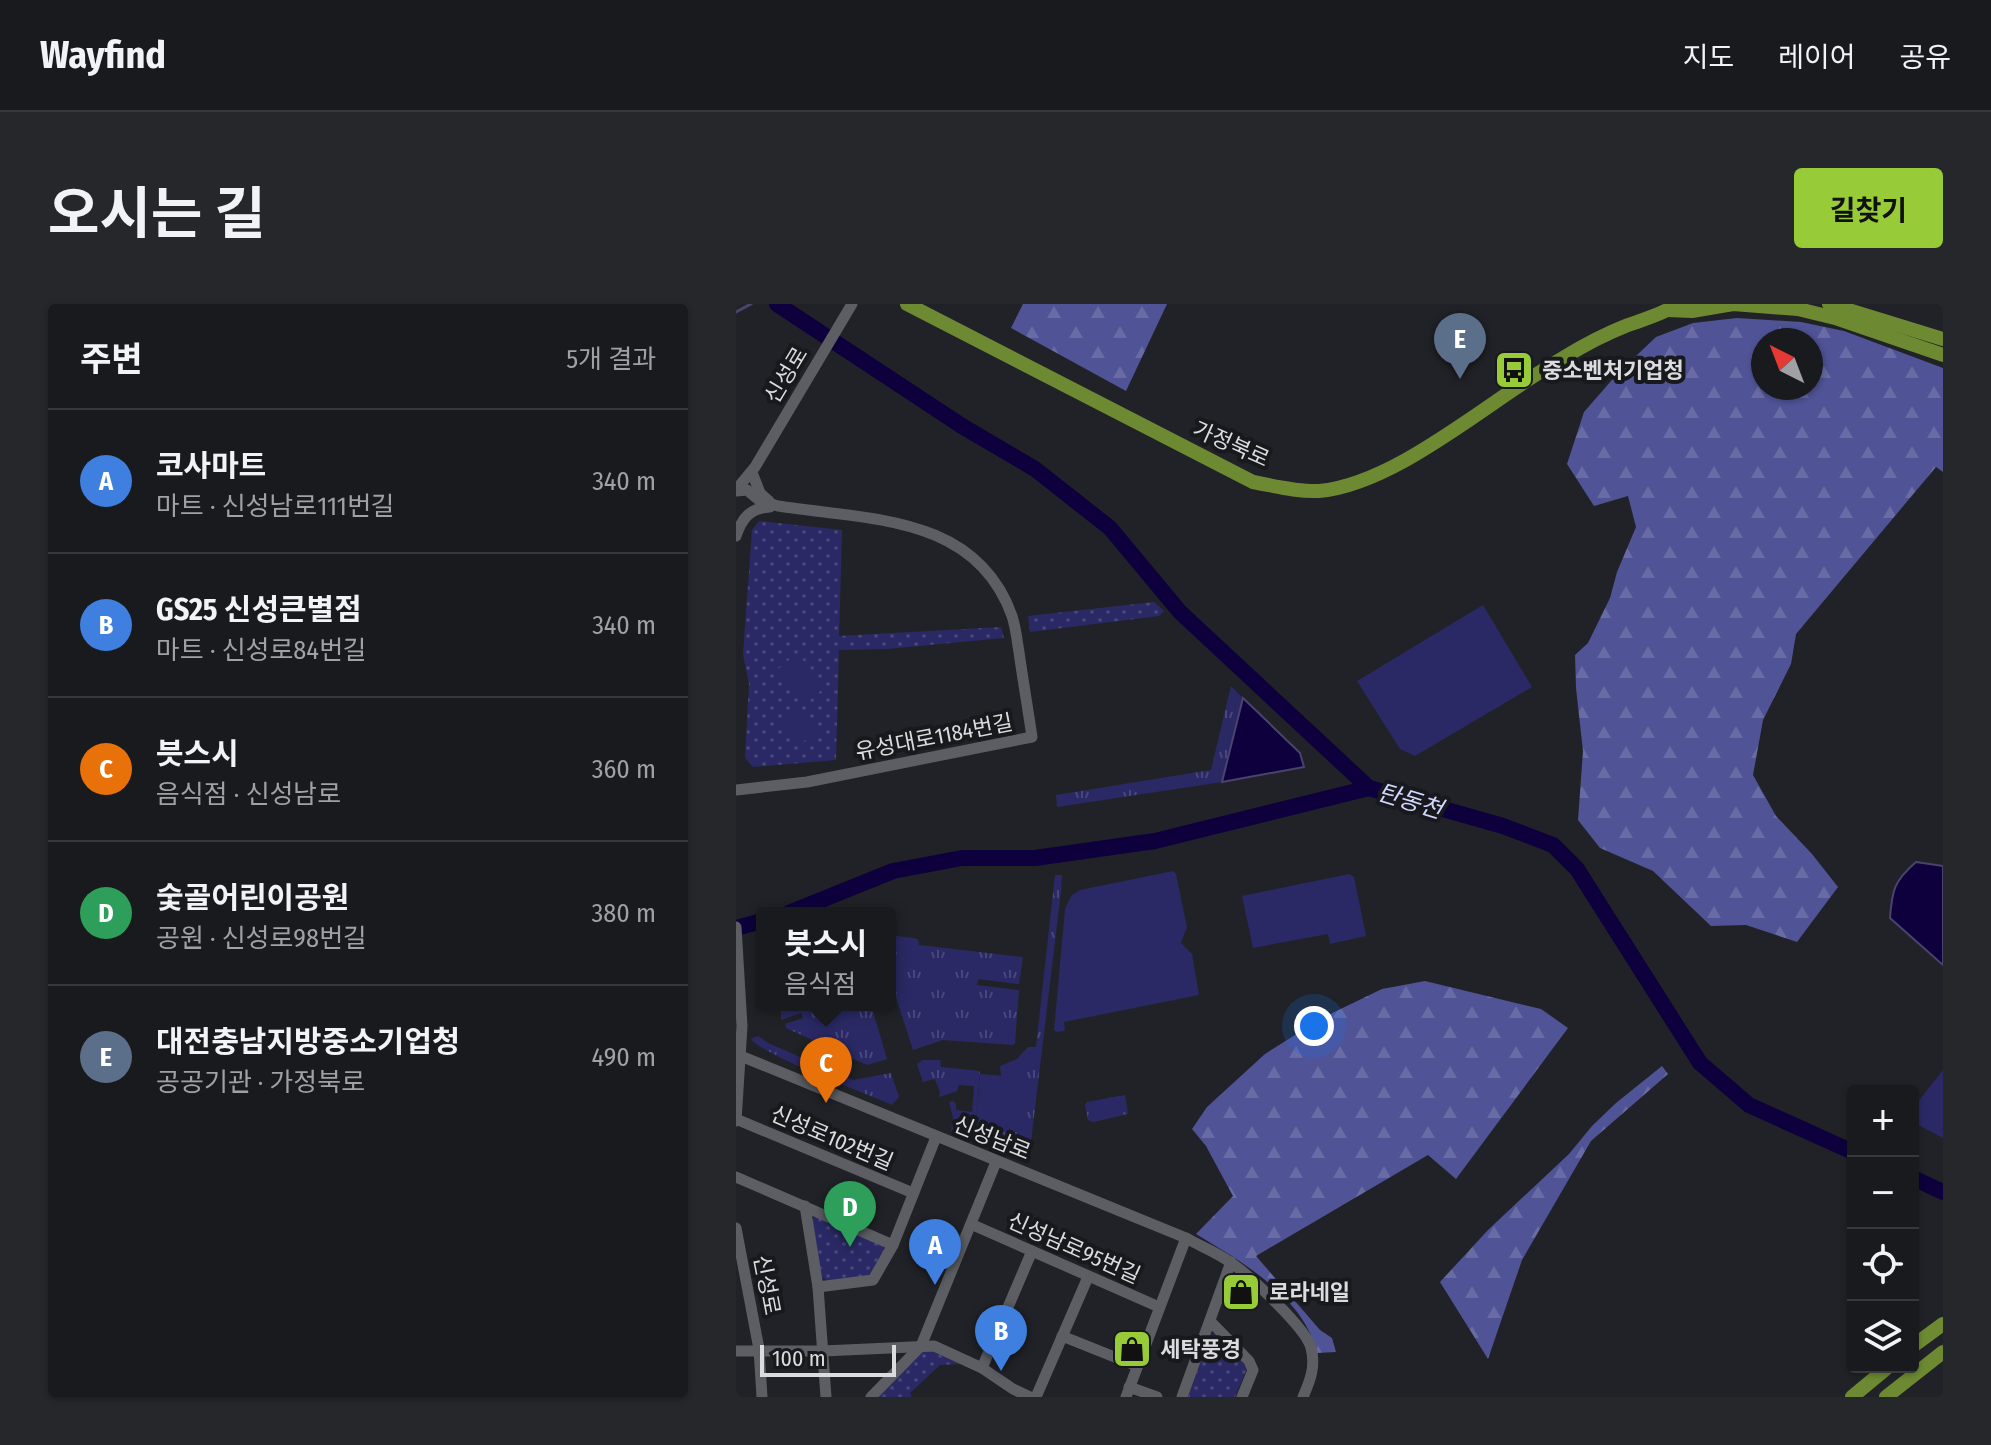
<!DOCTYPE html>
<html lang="ko">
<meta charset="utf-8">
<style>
:root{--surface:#191a1d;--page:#26272a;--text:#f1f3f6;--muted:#9fa1a4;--line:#37383b;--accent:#97cc38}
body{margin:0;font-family:"Fira Sans Condensed","Noto Sans KR",sans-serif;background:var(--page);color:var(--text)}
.controls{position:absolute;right:24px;bottom:24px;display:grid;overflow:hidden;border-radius:8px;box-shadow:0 2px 6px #0004}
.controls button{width:72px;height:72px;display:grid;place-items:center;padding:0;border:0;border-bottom:2px solid var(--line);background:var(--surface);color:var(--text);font:40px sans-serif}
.compass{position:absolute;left:1015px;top:24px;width:72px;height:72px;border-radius:50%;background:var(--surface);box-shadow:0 2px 6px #0004;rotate:318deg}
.scale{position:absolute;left:24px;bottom:20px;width:136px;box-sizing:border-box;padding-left:8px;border:4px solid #dcdcdf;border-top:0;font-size:22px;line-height:28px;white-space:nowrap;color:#dcdcdf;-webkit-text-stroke:6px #18191d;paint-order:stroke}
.you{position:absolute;left:578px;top:722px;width:28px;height:28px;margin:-20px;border:6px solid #fff;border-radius:50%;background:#1a73e8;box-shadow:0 0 0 12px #1a73e833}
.badge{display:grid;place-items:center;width:52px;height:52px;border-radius:50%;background:var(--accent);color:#fff;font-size:26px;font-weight:700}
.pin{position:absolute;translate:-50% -66px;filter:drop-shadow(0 2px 4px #0008)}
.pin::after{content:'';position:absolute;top:42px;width:28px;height:24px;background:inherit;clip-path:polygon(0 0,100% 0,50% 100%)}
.popup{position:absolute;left:20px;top:603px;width:140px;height:104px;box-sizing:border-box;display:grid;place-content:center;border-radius:8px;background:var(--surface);filter:drop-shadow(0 2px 6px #0005);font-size:26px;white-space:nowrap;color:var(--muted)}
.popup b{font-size:30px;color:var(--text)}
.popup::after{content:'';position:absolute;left:50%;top:100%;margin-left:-16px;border:16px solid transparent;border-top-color:var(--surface)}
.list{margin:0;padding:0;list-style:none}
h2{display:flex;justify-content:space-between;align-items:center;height:104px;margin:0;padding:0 32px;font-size:34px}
h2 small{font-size:26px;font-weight:400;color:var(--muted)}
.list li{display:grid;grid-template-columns:52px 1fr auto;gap:24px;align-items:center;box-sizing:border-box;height:144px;padding:0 32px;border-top:2px solid var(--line)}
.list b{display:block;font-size:30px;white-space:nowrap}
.list p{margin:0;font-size:26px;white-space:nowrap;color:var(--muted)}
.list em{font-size:26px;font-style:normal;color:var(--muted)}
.icon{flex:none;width:44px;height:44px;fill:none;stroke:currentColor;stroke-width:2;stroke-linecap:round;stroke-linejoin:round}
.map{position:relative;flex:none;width:1207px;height:1093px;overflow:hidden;border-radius:8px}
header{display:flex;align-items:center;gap:48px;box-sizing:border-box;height:112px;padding:0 40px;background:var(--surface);border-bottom:2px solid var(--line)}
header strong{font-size:38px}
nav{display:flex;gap:44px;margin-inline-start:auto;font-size:28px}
.intro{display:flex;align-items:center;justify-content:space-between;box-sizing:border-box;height:192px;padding:0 48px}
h1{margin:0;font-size:56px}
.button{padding:20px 36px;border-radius:8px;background:var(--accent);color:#111;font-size:28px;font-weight:700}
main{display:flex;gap:48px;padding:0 48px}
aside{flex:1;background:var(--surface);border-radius:8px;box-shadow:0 2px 6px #0004}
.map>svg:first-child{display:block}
.grass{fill:url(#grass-tufts)}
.forest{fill:url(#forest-firs);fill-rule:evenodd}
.park{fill:url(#park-dots)}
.pitch{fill:#2a2965}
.water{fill:#0d003c;stroke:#4b426d;stroke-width:2}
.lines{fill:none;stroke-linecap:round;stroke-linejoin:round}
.stream{stroke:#4b426d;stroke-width:3}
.river{stroke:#0d003c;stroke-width:16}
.minor{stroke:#5d5e63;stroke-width:11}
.major{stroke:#6d8a32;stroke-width:14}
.labels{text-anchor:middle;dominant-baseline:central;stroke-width:8;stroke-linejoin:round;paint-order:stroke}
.poi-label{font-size:22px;font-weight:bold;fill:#dcdcdf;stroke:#18191d;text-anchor:start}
.street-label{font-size:22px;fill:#dcdcdf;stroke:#18191d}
.water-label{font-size:24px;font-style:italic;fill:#d2d7ff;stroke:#18191d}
</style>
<header>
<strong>Wayfind</strong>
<nav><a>지도</a><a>레이어</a><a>공유</a></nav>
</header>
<div class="intro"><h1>오시는 길</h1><a class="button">길찾기</a></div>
<main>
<aside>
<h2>주변<small>5개 결과</small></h2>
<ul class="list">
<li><span class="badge" style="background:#3f7fe0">A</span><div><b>코사마트</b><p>마트 · 신성남로111번길</p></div><em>340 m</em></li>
<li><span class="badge" style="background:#3f7fe0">B</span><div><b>GS25 신성큰별점</b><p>마트 · 신성로84번길</p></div><em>340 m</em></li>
<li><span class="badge" style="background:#e8710a">C</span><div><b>븟스시</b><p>음식점 · 신성남로</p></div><em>360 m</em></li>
<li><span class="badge" style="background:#2e9e5b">D</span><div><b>숯골어린이공원</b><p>공원 · 신성로98번길</p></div><em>380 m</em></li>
<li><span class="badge" style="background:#5c6f8a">E</span><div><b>대전충남지방중소기업청</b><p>공공기관 · 가정북로</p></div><em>490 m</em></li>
</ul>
</aside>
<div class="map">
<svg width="1207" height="1093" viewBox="0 0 1207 1093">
<defs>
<pattern id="grass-tufts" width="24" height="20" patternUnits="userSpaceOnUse" patternTransform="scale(2)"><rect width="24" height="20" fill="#2a2965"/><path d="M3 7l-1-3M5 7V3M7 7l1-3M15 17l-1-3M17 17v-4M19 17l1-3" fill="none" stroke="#48477b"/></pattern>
<pattern id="forest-firs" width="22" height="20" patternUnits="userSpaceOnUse" patternTransform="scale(2)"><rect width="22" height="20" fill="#505396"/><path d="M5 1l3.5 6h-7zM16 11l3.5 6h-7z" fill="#696ba4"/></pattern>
<pattern id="park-dots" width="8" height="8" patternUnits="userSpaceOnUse" patternTransform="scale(2)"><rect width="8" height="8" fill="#2a2965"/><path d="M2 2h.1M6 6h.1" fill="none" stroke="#48477b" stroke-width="1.8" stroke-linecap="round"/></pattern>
</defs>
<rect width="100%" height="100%" fill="#212227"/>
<!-- grass -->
<g class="grass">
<path d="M 495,382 L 507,394 L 486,478 L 321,503 L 320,491 L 475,466 Z"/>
<path d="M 319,571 L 326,571 L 325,587 L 293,854 L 288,858 L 215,827 L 217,813 L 213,798 L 217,797 L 220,800 L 220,806 L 236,808 L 238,782 L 223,781 L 221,787 L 203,793 L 204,788 L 199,775 L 187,778 L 181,760 L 187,756 L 204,756 L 205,763 L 244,767 L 240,821 L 293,775 L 265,772 L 264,762 L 281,755 L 292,743 L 300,743 Z"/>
<path d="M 154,631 L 182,635 L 183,641 L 287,653 L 283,680 L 242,675 L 241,681 L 283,686 L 279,739 L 277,741 L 207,736 L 177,746 L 154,675 Z"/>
<path d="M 45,701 L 135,701 L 151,755 L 131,761 L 50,724 L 49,720 L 67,714 L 65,709 L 45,716 Z"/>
<path d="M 22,732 L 32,739 L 117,776 L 155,769 L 163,793 L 156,801 C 129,789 30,753 15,735 Z"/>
<path d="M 389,791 L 392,810 L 357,818 L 352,816 L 349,801 L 351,798 Z"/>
</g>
<!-- forest -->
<g class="forest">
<path d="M 287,0 L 431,0 L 390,87 L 275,24 Z"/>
<path d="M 1001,14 L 1065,18 L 1108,27 L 1207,64 L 1207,168 L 1200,163 L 1060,330 L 1055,360 L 1027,416 L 1017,471 L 1040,512 L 1076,550 L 1102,583 L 1061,638 L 1010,621 L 975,622 L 917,567 L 864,544 L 842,516 L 847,447 L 840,384 L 839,351 L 852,339 L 874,294 L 881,268 L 900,223 L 892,192 L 858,202 L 831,160 L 848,108 L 882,69 L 920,33 L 957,19 ZM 1075,36 L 1075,84 L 1027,84 L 1027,36 Z"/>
<path d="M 689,677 L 805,705 L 832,724 L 720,875 L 692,851 L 520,952 L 584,1026 L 596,1034 L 600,1048 L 581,1049 C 568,993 506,958 460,930 L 497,892 L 470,842 L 456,825 L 471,803 L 529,750 L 586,714 L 646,685 Z"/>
<path d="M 926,762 L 932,770 L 855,837 L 786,956 L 752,1055 L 704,978 L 752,926 L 833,850 L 856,822 L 880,799 Z"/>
</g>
<!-- park -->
<g class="park">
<path d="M 23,217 L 106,226 L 103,332 L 265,323 L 268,334 L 150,345 L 103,346 L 100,456 L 17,463 L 9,454 L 13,380 L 7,350 L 16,226 Z"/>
<path d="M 418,298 L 428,307 L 423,312 L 294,328 L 292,312 Z"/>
<path d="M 82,912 L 147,940 L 149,947 L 135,972 L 92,977 L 84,972 L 75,916 Z"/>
<path d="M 478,1029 L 487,1036 L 511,1064 L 499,1093 L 452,1093 L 474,1032 Z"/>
<path d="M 193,1046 L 224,1060 L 204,1061 L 174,1089 L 176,1093 L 141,1093 L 187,1047 Z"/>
</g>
<!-- pitch -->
<g class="pitch">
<path d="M 747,301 L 796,383 L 679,452 L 664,445 L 621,377 Z"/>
<path d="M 61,349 L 90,382 L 70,400 L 41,366 Z"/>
<path d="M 57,404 L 79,428 L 61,443 L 39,419 Z"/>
<path d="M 437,567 L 440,570 L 451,623 L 445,639 L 456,650 L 463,691 L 328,718 L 329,727 L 321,728 L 318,726 L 329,605 L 335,592 L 344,586 Z"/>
<path d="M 613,570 L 618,573 L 630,632 L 594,640 L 592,630 L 517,644 L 506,592 Z"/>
<path d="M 1207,766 L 1207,834 L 1177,818 L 1177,804 Z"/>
<path d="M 244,770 L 293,774 L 289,824 L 240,821 Z"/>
</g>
<!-- water -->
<g class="water">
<path d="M 507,394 L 564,449 L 568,463 L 486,478 Z"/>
<path d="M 1180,558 L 1207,562 L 1207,661 L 1154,614 C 1156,586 1158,577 1180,558 Z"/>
</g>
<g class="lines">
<!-- stream -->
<path class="stream" d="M 0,8 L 15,0"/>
<!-- river -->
<g class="river">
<path d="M 41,0 L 226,122 L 299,165 L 374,224 L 444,308 L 633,484"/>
<path d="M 53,609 L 157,567 L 226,554 L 299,554 L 419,537 L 633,484 L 767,522 L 817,541 L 841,565 L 964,759 L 1013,801 L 1117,848"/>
<path d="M 0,624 L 26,617"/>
<path d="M 1177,874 L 1207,888"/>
</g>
<!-- minor -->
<g class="minor">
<path d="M 17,171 L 24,189 L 33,197"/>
<path d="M 0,186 L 19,163 L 116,0"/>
<path d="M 0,187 L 11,186 L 23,196 L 42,202 C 131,216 240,210 276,312 C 280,324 281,337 283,348 C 287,377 292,405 296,433 L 71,478 L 0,486"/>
<path d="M 0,232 C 6,214 14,204 34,203"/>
<path d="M 0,623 L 6,722 L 0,817"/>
<path d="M 0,750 L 450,934 C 464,942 480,948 494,958 C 512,970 571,1025 575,1044 C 580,1062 574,1077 567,1093"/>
<path d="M 0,815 L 177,889"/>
<path d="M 0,873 L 157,941"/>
<path d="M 69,902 L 82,983 L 90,1093"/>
<path d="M 237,921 L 423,1003"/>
<path d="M 0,924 L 23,1045 L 26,1093"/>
<path d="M 82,983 L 137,976 L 157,941 L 200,833"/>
<path d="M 475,1018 L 513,1057 L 517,1066 L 506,1093"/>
<path d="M 326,1032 L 401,1062"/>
<path d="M 0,1047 L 87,1047 L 198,1042 L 246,1064 L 277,1085 L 294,1093"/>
<path d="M 246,1064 L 296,947"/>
<path d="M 393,1083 L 421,1093"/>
<path d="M 135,1093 L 185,1042 L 260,858"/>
<path d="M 300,1093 L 352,973"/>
<path d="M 390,1093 L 450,934"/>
<path d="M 446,1093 L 495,958"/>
</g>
<!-- major -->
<g class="major">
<path d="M 171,0 L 517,178 C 539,182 561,188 583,187 C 662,180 757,93 827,54 C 848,41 869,30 892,21 C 909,15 927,10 942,0"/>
<path d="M 1093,0 L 1207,35"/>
<path d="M 932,6 L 956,7 L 997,0 L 1062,5 L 1099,14 L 1207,51"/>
<path d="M 1177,1042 L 1207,1020"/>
<path d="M 1116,1093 L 1152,1063"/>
<path d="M 1150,1093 L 1207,1048"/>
</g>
</g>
<!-- icons -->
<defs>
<g id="bus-square" transform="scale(2)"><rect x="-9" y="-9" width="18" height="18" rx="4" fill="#97cc38" stroke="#18191d"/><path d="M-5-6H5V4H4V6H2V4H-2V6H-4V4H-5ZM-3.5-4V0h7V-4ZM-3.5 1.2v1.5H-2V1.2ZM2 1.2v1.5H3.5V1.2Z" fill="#111"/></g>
<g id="shop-square" transform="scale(2)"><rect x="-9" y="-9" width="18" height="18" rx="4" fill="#97cc38" stroke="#18191d"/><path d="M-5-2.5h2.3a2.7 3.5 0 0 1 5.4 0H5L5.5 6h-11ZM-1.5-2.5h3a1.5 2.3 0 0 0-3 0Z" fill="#111"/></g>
</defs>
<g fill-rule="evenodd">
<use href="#bus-square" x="778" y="66"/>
<use href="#shop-square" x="505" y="988"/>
<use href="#shop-square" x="396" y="1045"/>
</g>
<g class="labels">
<!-- poi labels -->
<g class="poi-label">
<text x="806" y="66">중소벤처기업청</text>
<text x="533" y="988">로라네일</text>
<text x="424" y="1045">세탁풍경</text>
</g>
<!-- street labels -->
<g class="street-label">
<text transform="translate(50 71) rotate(-59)">신성로</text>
<text transform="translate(495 140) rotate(24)">가정북로</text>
<text transform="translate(198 433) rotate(-11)">유성대로1184번길</text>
<text transform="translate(96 834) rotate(23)">신성로102번길</text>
<text transform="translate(256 834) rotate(22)">신성남로</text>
<text transform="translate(338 944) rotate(24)">신성남로95번길</text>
<text transform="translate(31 981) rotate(79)">신성로</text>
</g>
<!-- water labels -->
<g class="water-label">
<text transform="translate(674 497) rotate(17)">탄동천</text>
</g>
</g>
</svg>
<div class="controls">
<button>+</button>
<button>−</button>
<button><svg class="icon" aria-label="locate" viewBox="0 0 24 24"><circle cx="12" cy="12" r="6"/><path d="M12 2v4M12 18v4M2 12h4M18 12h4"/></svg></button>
<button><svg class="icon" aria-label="layers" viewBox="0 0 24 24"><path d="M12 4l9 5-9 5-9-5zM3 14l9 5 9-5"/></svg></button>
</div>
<svg class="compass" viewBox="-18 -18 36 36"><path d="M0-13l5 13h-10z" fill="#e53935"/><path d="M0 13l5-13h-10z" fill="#9fa1a4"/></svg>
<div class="scale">100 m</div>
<div class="you"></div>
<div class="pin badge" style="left:199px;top:981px;background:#3f7fe0">A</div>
<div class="pin badge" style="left:265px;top:1067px;background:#3f7fe0">B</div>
<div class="pin badge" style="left:90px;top:799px;background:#e8710a">C</div>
<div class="popup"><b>븟스시</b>음식점</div>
<div class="pin badge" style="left:114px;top:943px;background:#2e9e5b">D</div>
<div class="pin badge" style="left:724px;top:75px;background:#5c6f8a">E</div>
</div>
</main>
